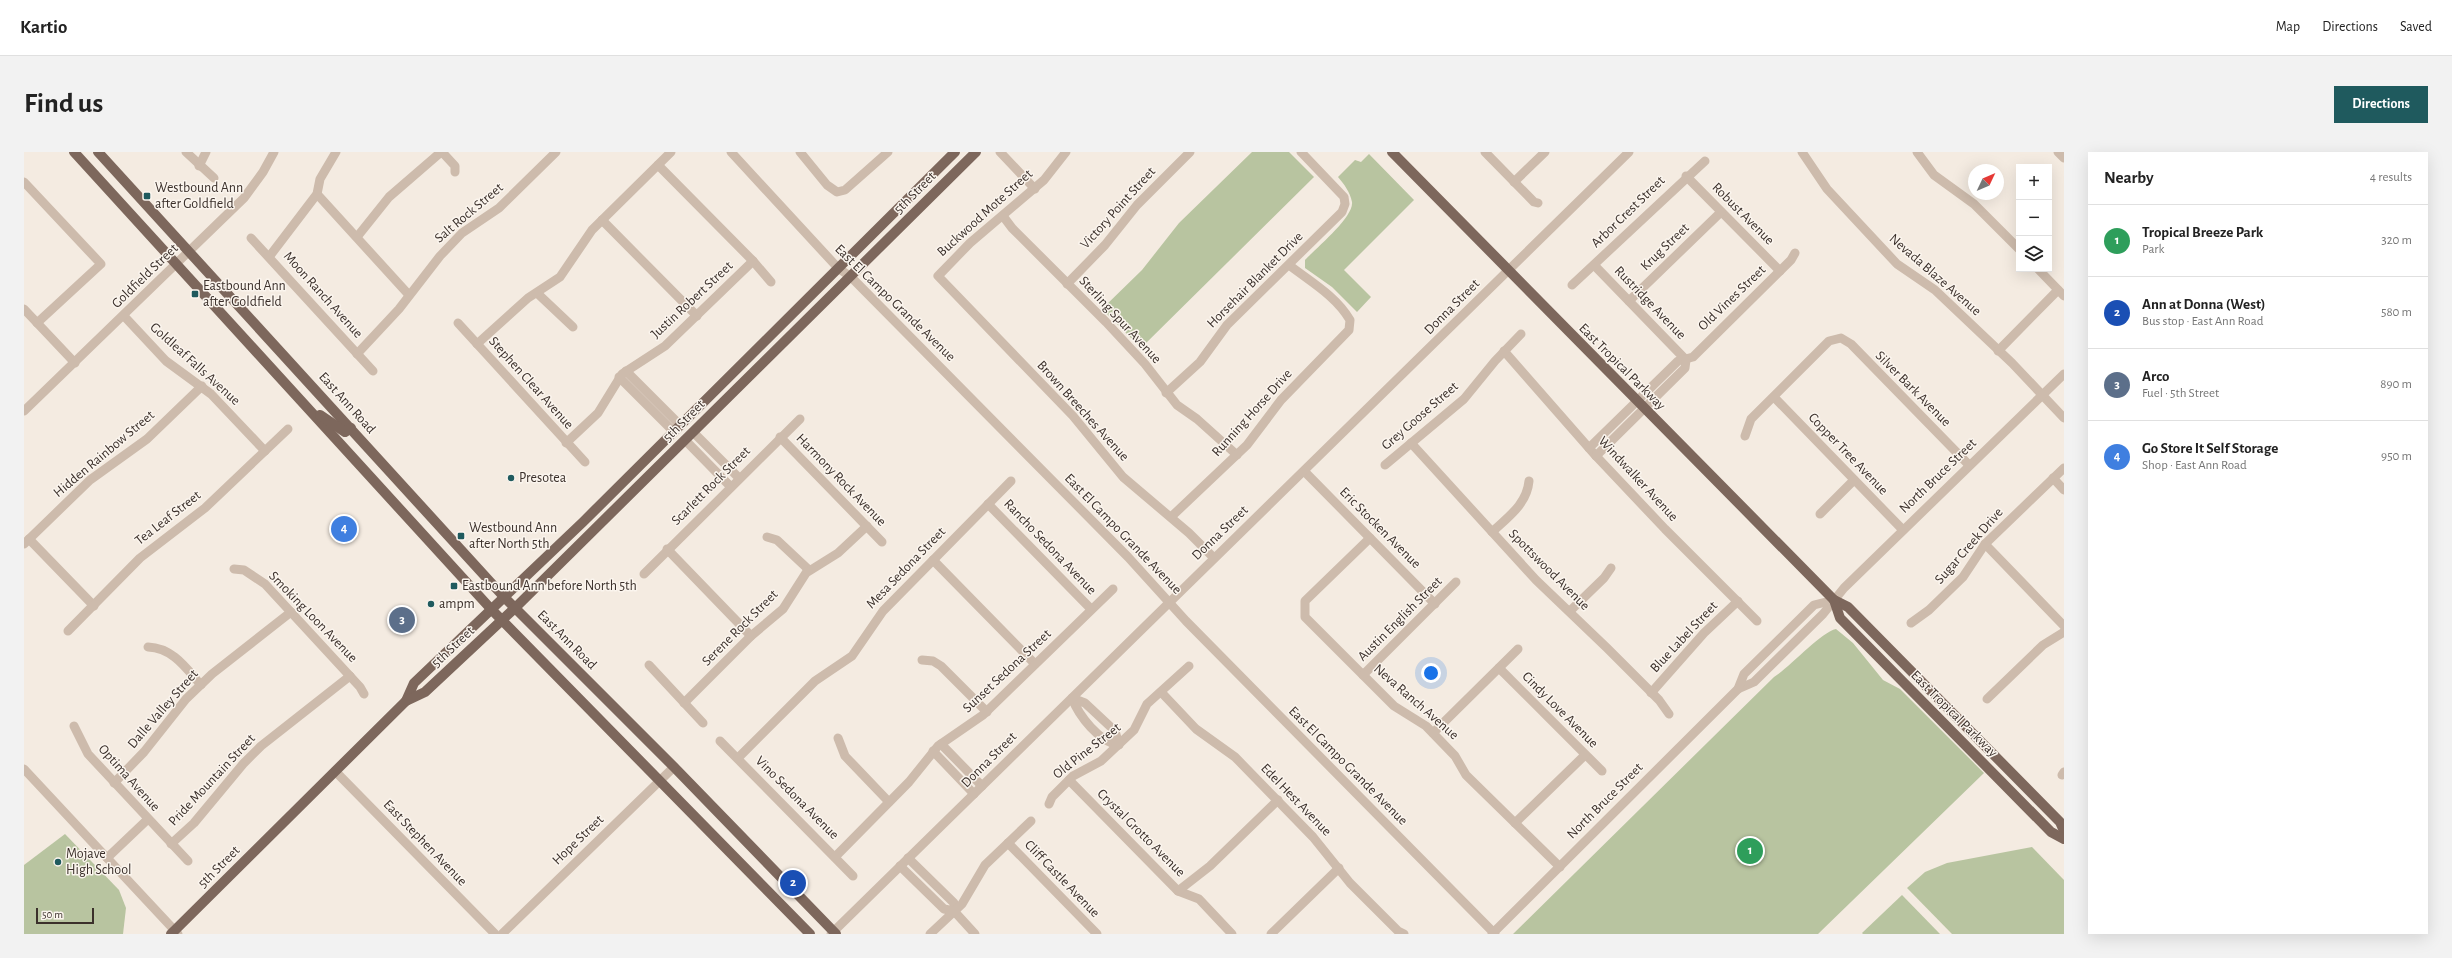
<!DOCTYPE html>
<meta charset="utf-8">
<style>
:root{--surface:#fff;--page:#f2f2f2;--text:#222;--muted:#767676;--line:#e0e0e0;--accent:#1f5a5e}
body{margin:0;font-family:"Alegreya Sans",sans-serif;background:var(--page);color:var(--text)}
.controls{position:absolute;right:12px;top:12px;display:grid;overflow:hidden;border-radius:0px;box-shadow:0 4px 16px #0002}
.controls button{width:36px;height:36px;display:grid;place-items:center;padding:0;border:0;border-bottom:1px solid var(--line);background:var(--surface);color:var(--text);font:20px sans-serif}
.compass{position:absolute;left:1944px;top:12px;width:36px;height:36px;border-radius:50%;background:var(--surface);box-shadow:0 4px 16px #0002;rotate:46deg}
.scale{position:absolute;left:12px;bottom:10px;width:58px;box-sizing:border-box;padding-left:4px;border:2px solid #3b302b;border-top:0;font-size:11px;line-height:14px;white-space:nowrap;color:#3b302b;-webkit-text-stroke:3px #fbf5ee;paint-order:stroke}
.you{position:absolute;left:1407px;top:521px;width:14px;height:14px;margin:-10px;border:3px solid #fff;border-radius:50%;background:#1a73e8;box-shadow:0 0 0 6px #1a73e833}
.badge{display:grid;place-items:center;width:26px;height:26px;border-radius:50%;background:var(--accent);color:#fff;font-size:13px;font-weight:700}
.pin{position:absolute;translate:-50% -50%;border:2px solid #fff;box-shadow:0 1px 4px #0006}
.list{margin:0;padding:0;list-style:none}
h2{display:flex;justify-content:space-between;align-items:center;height:52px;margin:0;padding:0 16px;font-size:17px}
h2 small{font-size:13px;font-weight:400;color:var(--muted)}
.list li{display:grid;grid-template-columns:26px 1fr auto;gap:12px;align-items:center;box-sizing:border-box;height:72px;padding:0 16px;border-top:1px solid var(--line)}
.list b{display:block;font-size:15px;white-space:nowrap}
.list p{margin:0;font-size:13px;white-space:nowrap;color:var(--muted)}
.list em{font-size:13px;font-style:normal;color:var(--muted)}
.icon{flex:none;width:22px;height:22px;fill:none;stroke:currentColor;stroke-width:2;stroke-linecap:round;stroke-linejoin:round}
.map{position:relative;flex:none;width:2040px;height:782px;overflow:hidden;border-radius:0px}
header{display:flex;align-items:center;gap:24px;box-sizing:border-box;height:56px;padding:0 20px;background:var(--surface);border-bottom:1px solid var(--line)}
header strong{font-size:19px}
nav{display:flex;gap:22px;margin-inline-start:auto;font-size:14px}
.intro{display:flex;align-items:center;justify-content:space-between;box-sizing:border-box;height:96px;padding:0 24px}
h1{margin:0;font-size:28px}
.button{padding:10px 18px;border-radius:0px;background:var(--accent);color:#fff;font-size:14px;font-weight:700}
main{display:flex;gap:24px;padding:0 24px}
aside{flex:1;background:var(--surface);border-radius:0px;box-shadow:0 4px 16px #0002}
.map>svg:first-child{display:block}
.green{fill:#b8c4a0}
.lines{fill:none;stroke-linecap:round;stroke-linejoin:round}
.minor{stroke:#cdbbac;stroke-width:9}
.major{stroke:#7d675c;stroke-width:10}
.poi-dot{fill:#1f5a5e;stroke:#fbf5ee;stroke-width:1.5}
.labels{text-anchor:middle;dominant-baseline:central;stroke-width:3;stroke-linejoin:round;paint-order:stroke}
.poi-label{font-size:14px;fill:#3b302b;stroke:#fbf5ee;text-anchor:start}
.street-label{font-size:14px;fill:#3b302b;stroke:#fbf5ee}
</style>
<header>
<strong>Kartio</strong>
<nav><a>Map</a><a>Directions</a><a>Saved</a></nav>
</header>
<div class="intro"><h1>Find us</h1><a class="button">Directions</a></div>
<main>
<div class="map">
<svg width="2040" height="782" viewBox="0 0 2040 782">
<rect width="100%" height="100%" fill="#f4ebe1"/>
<!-- green -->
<g class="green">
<path d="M 1228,0 L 1265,0 L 1290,25 L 1117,196 L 1078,157 L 1118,118 L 1155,71 Z"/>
<path d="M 1345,2 L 1390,48 L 1320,118 L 1347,145 L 1333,160 L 1308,135 L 1281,116 L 1281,108 C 1292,96 1330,65 1328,50 C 1326,40 1320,32 1314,25 L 1331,8 L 1337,10 Z"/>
<path d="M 1812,477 L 1829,491 L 1859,528 L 1876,537 L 1960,621 L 1794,782 L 1489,782 L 1750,525 C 1766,515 1797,480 1812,477 Z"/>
<path d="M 41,682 L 95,738 L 102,756 L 99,782 L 0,782 L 0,713 Z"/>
<path d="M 2008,695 L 2040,728 L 2040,782 L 1928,782 L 1883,736 L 1901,720 L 1923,711 Z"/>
<path d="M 1878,743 L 1916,782 L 1839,782 L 1838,781 Z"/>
</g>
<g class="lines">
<!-- minor -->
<g class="minor">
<path d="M 162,0 L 190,26"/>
<path d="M 418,0 L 431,14 L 431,20"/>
<path d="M 707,0 L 814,116 L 827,125 L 1104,405 L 1162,469 L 1471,782"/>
<path d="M 776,0 L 803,33 L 813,40 L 821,38 L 864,0"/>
<path d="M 976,0 L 1011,37"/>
<path d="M 1042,0 L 1020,28 L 946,91 L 914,124 L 1049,264 L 1099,325 L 1165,381 L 1190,406"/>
<path d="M 1461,0 L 1510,50 L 1514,51"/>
<path d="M 1778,0 L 1803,37 L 1873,112 L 1911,138 L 1988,211 L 2040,266"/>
<path d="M 1893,0 L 1910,23 L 1950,52 L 1995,97"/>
<path d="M 2034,0 L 2040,6"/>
<path d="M 634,13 L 729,109 L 747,130"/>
<path d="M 175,14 L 182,0"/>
<path d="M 1662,24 L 1756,119"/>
<path d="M 0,30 L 77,112 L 13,171"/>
<path d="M 1490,30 L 1521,0"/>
<path d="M 293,42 L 385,143"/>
<path d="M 979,64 L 988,76 L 1082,170 L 1121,212 L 1153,253 L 1173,267 L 1213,303"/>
<path d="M 578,68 L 673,164"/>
<path d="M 333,85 L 365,45 L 417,0"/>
<path d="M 227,86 L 349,219"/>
<path d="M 245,105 L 293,42 L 296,27 L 312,0"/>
<path d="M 1570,113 L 1662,208"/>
<path d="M 2014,117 L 2040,144"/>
<path d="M 1043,132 L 1081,93 L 1113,53 L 1166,0"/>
<path d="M 1548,133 L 1681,9"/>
<path d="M 513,141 L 549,175"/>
<path d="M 1605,149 L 1697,60"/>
<path d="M 0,157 L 51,211"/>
<path d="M 100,164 L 142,209 L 187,242 L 241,299"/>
<path d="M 434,171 L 561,310"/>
<path d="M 453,192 L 504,146 L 536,125 L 568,78 L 647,0"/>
<path d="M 1480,199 L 1572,304 L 1641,377 L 1733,469"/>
<path d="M 1974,199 L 2034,138"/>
<path d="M 333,202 L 375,157 L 416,104 L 438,81 L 475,56 L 532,0"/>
<path d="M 602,219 L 656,273"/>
<path d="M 595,225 L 650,280"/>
<path d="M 1142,241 L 1176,210 L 1203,173 L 1318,60 L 1321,52 L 1320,45 L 1277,0"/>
<path d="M 1750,245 L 1879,378"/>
<path d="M 0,259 L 220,46 L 239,20 L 250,0"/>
<path d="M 669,280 L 715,326"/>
<path d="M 1721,284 L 1727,267 L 1805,189 L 1817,186 L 1827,192 L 1945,313"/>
<path d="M 756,285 L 858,390"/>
<path d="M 661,288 L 706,334"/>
<path d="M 542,291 L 574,261 L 598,222 L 641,194 L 729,109"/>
<path d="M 1387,291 L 1512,428 L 1583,496 L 1635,548 L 1645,562"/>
<path d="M 1565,296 L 1654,209 L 1669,205 L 1767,108 L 1771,101"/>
<path d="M 1572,304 L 1661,216 L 1662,208"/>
<path d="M 1361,313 L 1440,247 L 1471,209 L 1497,182"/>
<path d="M 1281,320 L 1411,452"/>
<path d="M 2029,326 L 2040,338"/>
<path d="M 964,352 L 1067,457"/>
<path d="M 1796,362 L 1830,328"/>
<path d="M 1147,365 L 1223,293 L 1257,248 L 1325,178 L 1326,168 C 1312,144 1287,130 1265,113"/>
<path d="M 1468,380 C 1484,365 1503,352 1505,329"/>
<path d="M 743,385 L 753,388 L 785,418"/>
<path d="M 1346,386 L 1281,449 L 1281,465 L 1370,554 L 1402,574 L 1431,604 L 1442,623 L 1536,715"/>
<path d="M 5,387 L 70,454"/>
<path d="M 0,392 L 66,328 L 123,287 L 178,234"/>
<path d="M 1961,392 L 2040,474"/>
<path d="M 643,397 L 727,484"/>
<path d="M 909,408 L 1011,512"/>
<path d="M 210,417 L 220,418 L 241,432 L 336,535 L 340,542"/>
<path d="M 620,422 L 776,267"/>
<path d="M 1546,459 L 1580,426 L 1587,416"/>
<path d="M 1887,471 L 1905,458 L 1939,425 L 1961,392 L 2040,316"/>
<path d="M 44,479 L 116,406 L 181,356 L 264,277"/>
<path d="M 124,495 C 149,496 162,516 177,533"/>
<path d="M 898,508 L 909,509 L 917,514 L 963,560"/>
<path d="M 625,513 L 679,571"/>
<path d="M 1475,516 L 1578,619"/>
<path d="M 1339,523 L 1432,430"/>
<path d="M 1714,537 L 1730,530 L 1799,462 L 1820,436 L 2040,222"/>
<path d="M 1137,540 L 1172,577 L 1211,605 L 1289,685 L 1326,731 L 1374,779 L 1380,782"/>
<path d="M 1627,541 L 1680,481 L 1714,449"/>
<path d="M 1048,546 L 1061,551 L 1091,579 L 1095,593 C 1075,590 1055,564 1048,546 Z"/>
<path d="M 1963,547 L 2019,493 L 2040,480"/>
<path d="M 660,551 L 727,484 L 759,457 L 782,421 L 814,401 L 843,374"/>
<path d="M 50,574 L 64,602 L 164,709"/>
<path d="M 1409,581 L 1494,497"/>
<path d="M 814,586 L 821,604 L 865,650"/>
<path d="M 696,589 L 829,724"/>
<path d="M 917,592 L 958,634"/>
<path d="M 909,599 L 950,642"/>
<path d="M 714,606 L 791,529 L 828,504 L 859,459 L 987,329"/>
<path d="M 0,617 L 154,782"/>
<path d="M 311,619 L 471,782"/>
<path d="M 2038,623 L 2040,620"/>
<path d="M 1045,628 L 1154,739 L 1175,747 L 1208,782"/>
<path d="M 90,631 L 120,600 L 162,547 L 188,522 L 267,460"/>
<path d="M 1025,652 L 1028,645 L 1049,624 L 1077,609 L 1110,578 L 1123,552 L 1165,514"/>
<path d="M 1491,671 L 1561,603"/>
<path d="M 984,691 L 1073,782"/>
<path d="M 147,692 L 170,671 L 219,612 L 237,594 L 326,524"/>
<path d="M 811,705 L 885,630 L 914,594 L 959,563 L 1089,437"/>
<path d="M 83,706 L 124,667"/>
<path d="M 884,706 L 930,751 L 930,759 L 951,782"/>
<path d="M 876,714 L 920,757 L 930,759"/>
<path d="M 1154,739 L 1186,714 L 1254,648"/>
<path d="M 478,782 L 650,615"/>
<path d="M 807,782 L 1605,0"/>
<path d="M 906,782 L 938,752 L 961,713 L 1007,669"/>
<path d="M 1247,782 L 1315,716"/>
<path d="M 1468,782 L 1714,537 L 1720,522 L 1790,453 L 1810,448"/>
</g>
<!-- major -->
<g class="major">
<path d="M 50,0 L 467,457 L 786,782"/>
<path d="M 74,0 L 480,445 L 650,615 L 812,782"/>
<path d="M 1368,0 L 1810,448 L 1824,455 L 2036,670 L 2040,679"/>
<path d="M 296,263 L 321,280 L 327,276"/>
<path d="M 1810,448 L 1816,466 L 2027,680 L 2040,687"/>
<path d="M 382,549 L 390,531 L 559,370 L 931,0"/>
<path d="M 147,782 L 382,549 L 401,540 L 492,455 L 952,0"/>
</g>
</g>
<!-- markers -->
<g class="poi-dot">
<rect x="119" y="40" width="8" height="8" rx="2"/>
<rect x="167" y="138" width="8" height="8" rx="2"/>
<circle cx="487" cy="326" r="4"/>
<rect x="433" y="380" width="8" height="8" rx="2"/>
<rect x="426" y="430" width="8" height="8" rx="2"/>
<circle cx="407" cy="452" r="4"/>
<circle cx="34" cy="710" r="4"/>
</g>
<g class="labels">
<!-- poi labels -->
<g class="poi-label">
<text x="131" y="36">Westbound Ann<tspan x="131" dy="16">after Goldfield</tspan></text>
<text x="179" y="134">Eastbound Ann<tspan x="179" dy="16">after Goldfield</tspan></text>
<text x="495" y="326">Presotea</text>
<text x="445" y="376">Westbound Ann<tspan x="445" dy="16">after North 5th</tspan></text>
<text x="438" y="434">Eastbound Ann before North 5th</text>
<text x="415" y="452">ampm</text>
<text x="42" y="702">Mojave<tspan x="42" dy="16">High School</tspan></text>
</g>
<!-- street labels -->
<g class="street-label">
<text transform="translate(891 41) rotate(-45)">5th Street</text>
<text transform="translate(1094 56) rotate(-48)">Victory Point Street</text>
<text transform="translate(1604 60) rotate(-44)">Arbor Crest Street</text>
<text transform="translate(445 61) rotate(-40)">Salt Rock Street</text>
<text transform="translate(961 61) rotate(-42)">Buckwood Mote Street</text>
<text transform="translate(1719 62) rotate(45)">Robust Avenue</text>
<text transform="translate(1641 95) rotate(-44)">Krug Street</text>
<text transform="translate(1911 123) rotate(41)">Nevada Blaze Avenue</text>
<text transform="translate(121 124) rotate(-44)">Goldfield Street</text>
<text transform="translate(1231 128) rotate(-45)">Horsehair Blanket Drive</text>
<text transform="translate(299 143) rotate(48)">Moon Ranch Avenue</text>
<text transform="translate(1708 146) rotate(-44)">Old Vines Street</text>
<text transform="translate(668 148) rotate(-43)">Justin Robert Street</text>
<text transform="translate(871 151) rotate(44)">East El Campo Grande Avenue</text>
<text transform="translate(1626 151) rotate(46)">Rustridge Avenue</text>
<text transform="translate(1428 155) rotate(-45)">Donna Street</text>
<text transform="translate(1096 168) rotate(47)">Sterling Spur Avenue</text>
<text transform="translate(171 212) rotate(42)">Goldleaf Falls Avenue</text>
<text transform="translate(1598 215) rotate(45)">East Tropical Parkway</text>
<text transform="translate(507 231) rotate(48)">Stephen Clear Avenue</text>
<text transform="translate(1889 237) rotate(45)">Silver Bark Avenue</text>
<text transform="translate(323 251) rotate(48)">East Ann Road</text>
<text transform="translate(1059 259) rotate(48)">Brown Breeches Avenue</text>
<text transform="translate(1228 261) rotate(-48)">Running Horse Drive</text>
<text transform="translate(1396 264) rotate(-41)">Grey Goose Street</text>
<text transform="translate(660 269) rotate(-45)">5th Street</text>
<text transform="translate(80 302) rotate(-40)">Hidden Rainbow Street</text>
<text transform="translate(1824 302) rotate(46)">Copper Tree Avenue</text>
<text transform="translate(1914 324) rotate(-44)">North Bruce Street</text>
<text transform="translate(1614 327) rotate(47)">Windwalker Avenue</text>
<text transform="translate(817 328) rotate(46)">Harmony Rock Avenue</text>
<text transform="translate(687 334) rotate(-45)">Scarlett Rock Street</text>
<text transform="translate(144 366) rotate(-38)">Tea Leaf Street</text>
<text transform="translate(1356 376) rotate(45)">Eric Stocken Avenue</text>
<text transform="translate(1196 381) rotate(-44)">Donna Street</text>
<text transform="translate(1099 382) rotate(46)">East El Campo Grande Avenue</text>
<text transform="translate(1945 394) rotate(-49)">Sugar Creek Drive</text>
<text transform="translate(1026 395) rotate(46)">Rancho Sedona Avenue</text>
<text transform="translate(882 416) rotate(-46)">Mesa Sedona Street</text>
<text transform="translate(1525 418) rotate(45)">Spottswood Avenue</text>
<text transform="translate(289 465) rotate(46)">Smoking Loon Avenue</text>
<text transform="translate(1376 467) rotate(-45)">Austin English Street</text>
<text transform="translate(716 476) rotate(-45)">Serene Rock Street</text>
<text transform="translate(1660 485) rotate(-47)">Blue Label Street</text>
<text transform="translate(543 488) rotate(45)">East Ann Road</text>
<text transform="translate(429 495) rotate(-43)">5th Street</text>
<text transform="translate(983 519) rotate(-43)">Sunset Sedona Street</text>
<text transform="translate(1392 550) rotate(41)">Neva Ranch Avenue</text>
<text transform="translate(139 557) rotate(-49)">Dalle Valley Street</text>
<text transform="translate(1536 558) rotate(45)">Cindy Love Avenue</text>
<text transform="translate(1930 562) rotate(45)">East Tropical Parkway</text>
<text transform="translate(1063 599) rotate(-38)">Old Pine Street</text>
<text transform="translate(965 608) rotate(-45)">Donna Street</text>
<text transform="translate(1324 614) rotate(45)">East El Campo Grande Avenue</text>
<text transform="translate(105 626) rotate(48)">Optima Avenue</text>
<text transform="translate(188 628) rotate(-47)">Pride Mountain Street</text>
<text transform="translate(773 646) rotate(45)">Vino Sedona Avenue</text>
<text transform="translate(1272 648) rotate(46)">Edel Hest Avenue</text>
<text transform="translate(1581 649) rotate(-45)">North Bruce Street</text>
<text transform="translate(1117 681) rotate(45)">Crystal Grotto Avenue</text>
<text transform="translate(554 688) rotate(-44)">Hope Street</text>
<text transform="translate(401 691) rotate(46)">East Stephen Avenue</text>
<text transform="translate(195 715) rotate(-45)">5th Street</text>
<text transform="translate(1038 727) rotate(46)">Cliff Castle Avenue</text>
</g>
</g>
</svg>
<div class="controls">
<button>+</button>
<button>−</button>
<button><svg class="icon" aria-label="layers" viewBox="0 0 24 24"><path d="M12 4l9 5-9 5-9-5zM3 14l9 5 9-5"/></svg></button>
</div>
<svg class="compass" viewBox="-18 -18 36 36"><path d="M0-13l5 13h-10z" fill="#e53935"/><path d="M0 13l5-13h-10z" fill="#767676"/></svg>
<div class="scale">50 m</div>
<div class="you"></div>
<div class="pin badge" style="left:1726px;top:699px;background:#2e9e5b">1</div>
<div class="pin badge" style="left:769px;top:731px;background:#1a4fb4">2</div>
<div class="pin badge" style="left:378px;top:468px;background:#5c6f8a">3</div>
<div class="pin badge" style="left:320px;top:377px;background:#3f7fe0">4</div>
</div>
<aside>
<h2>Nearby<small>4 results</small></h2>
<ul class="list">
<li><span class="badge" style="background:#2e9e5b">1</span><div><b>Tropical Breeze Park</b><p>Park</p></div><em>320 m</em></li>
<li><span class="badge" style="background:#1a4fb4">2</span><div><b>Ann at Donna (West)</b><p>Bus stop · East Ann Road</p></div><em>580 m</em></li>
<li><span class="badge" style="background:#5c6f8a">3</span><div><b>Arco</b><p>Fuel · 5th Street</p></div><em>890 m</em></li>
<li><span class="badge" style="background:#3f7fe0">4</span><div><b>Go Store It Self Storage</b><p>Shop · East Ann Road</p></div><em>950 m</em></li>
</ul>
</aside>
</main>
